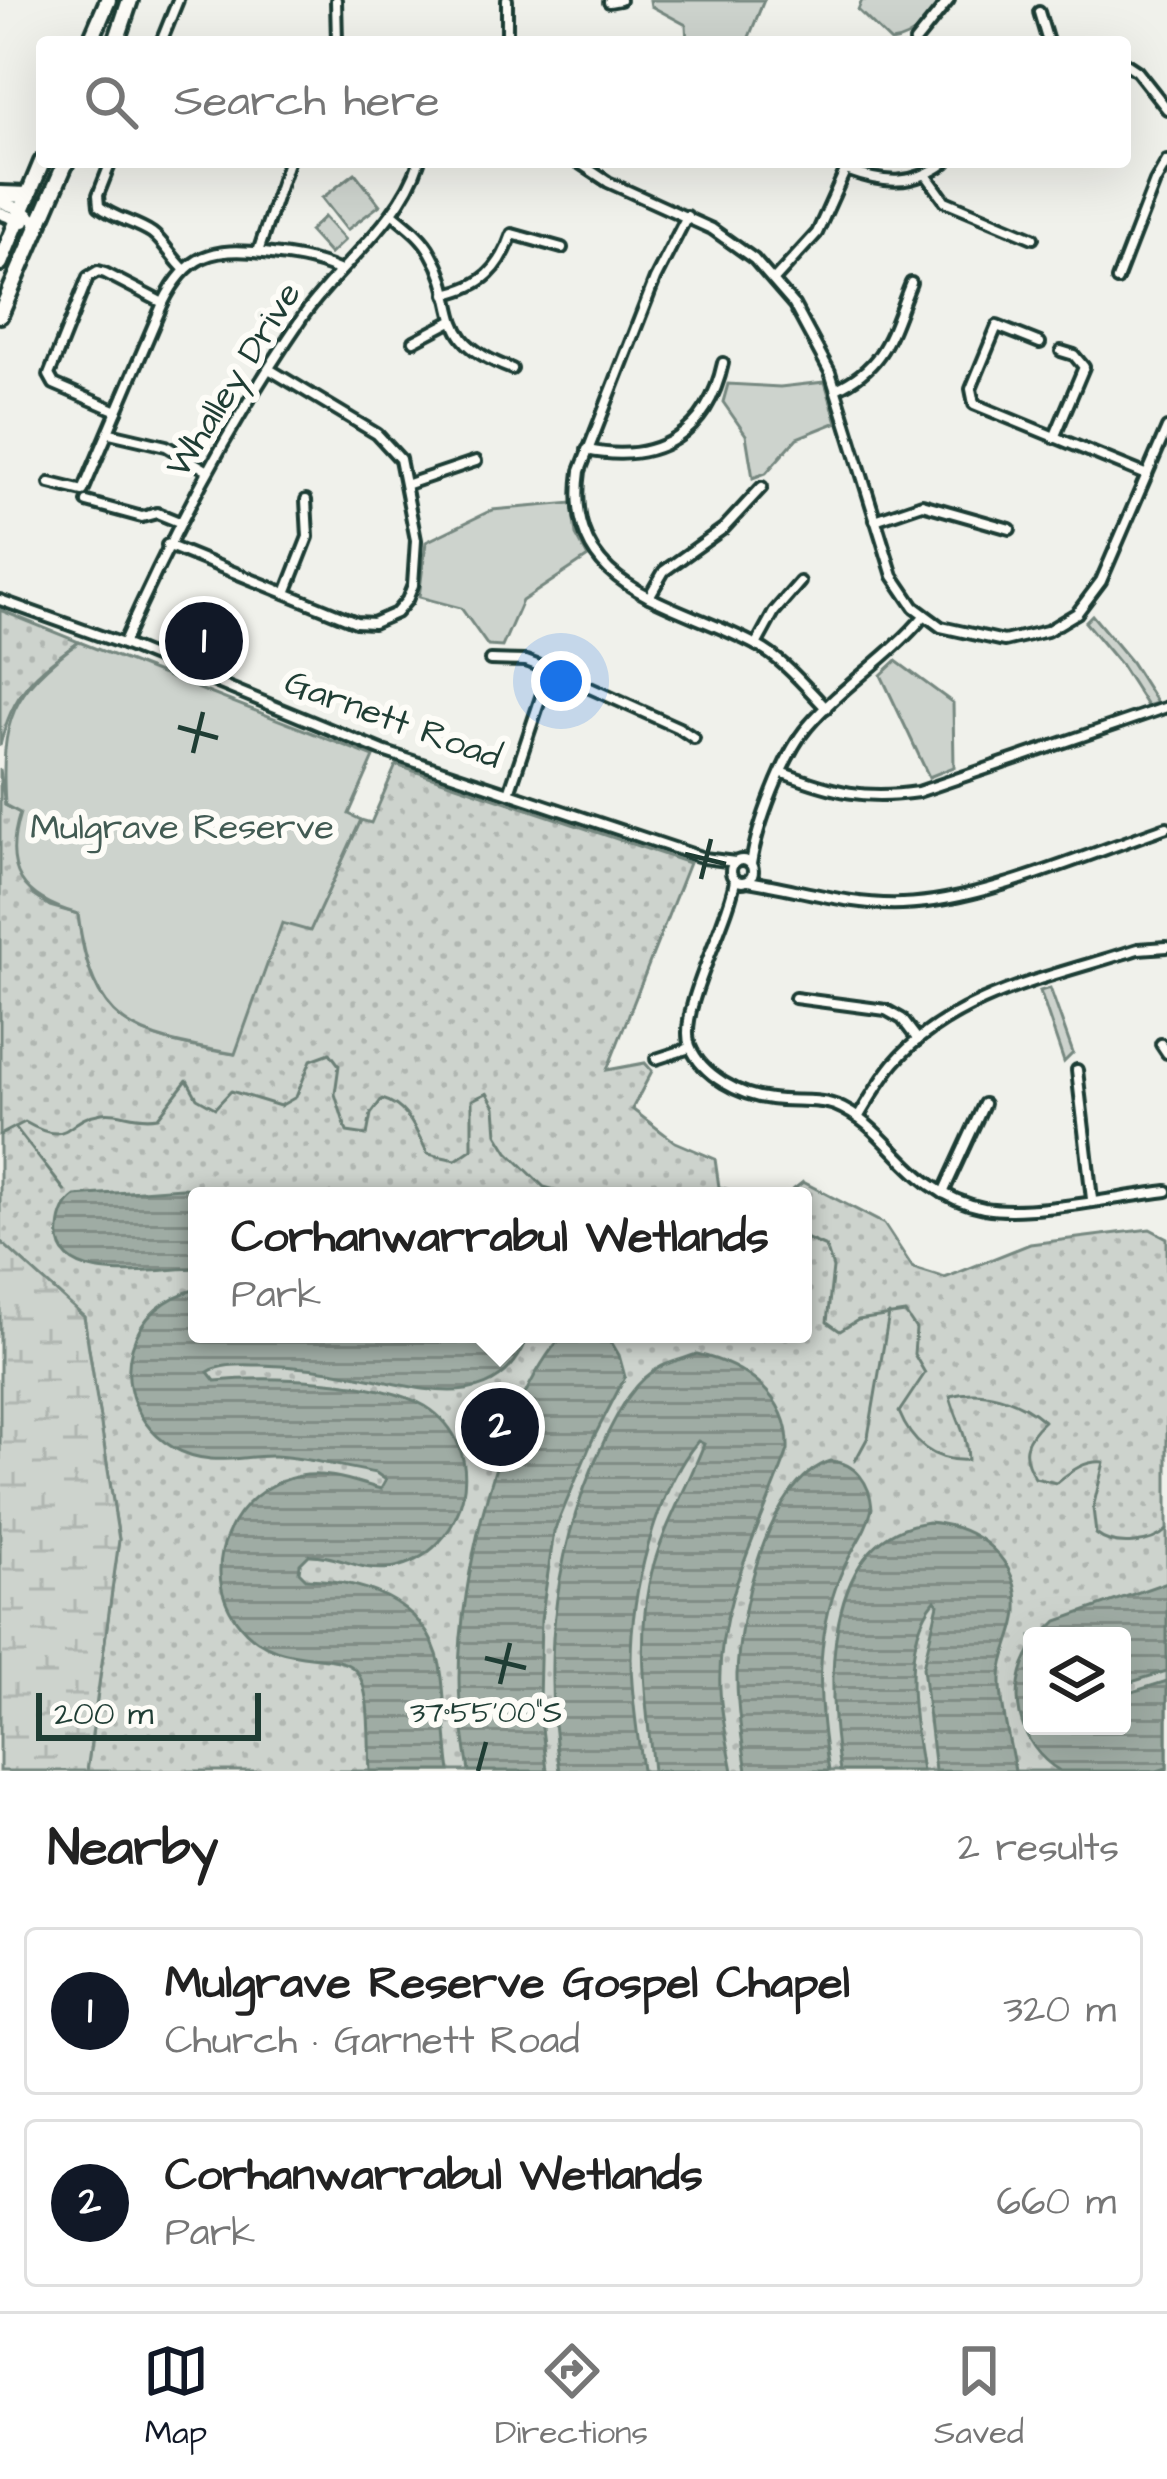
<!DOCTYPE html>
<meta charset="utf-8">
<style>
:root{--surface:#fff;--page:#f6f6f6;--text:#222;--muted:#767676;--line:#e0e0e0;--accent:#111827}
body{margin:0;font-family:"Architects Daughter",sans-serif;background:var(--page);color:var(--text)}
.controls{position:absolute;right:36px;bottom:36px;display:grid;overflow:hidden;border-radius:12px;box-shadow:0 12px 48px #0002}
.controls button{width:108px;height:108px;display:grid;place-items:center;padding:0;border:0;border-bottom:3px solid var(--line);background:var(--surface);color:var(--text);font:60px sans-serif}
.scale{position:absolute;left:36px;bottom:30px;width:225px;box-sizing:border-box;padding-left:12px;border:6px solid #1f3d34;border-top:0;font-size:33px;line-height:42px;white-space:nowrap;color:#1f3d34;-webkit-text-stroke:9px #fdfcf7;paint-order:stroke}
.you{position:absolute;left:561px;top:681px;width:42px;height:42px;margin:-30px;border:9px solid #fff;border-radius:50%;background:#1a73e8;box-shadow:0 0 0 18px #1a73e833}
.badge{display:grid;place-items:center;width:78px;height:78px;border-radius:50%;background:var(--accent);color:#fff;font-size:39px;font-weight:700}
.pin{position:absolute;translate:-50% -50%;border:6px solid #fff;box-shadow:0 3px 12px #0006}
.popup{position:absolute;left:188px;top:1187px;width:624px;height:156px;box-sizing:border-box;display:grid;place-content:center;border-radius:12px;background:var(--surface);filter:drop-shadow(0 3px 9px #0005);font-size:39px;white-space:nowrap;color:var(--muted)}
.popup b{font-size:45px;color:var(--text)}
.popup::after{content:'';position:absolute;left:50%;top:100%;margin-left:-24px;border:24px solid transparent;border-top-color:var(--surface)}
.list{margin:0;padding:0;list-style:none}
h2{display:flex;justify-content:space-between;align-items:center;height:156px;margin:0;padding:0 48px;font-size:51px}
h2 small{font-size:39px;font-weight:400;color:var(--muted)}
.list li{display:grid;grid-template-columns:78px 1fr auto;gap:36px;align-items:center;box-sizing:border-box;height:168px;margin:0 24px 24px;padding:0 24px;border:3px solid var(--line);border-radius:12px}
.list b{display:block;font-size:45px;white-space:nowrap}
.list p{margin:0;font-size:39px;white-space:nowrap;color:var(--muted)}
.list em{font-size:39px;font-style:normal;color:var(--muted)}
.icon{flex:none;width:66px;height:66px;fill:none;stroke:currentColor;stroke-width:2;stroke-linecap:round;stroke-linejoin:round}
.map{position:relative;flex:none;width:1167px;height:1771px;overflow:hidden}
.search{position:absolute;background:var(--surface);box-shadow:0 12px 48px #0002;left:36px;right:36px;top:36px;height:132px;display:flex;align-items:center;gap:30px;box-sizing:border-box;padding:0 42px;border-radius:12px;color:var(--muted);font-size:45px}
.sheet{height:540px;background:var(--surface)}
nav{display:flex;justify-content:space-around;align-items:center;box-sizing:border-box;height:168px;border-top:3px solid var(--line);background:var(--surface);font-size:33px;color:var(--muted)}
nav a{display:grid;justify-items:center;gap:6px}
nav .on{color:var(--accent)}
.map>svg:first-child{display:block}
.grass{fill:url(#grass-dots);stroke:#768880;stroke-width:3;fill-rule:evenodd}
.wetland{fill:url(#wetland-marsh);stroke:#768880;stroke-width:3}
.green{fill:#cdd3cd;stroke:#768880;stroke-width:3}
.water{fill:url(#water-rules);stroke:#6c8077;stroke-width:3}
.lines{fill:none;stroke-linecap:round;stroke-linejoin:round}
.stream{stroke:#6c8077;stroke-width:3}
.street-casing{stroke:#1f3d34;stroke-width:16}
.primary-casing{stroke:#1f3d34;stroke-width:20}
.highway-casing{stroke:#1f3d34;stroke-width:22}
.street{stroke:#fdfcf7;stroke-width:8}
.primary{stroke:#fdfcf7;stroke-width:10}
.highway{stroke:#fdfcf7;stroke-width:14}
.ticks{fill:none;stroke:#1f3d34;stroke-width:4.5}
.labels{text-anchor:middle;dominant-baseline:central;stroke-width:12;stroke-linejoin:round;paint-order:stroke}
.street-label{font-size:36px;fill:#1f3d34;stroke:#fdfcf7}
.park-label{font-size:36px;fill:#425b53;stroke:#fdfcf7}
.ticks-label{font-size:30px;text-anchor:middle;fill:#1f3d34;stroke:#fdfcf7;stroke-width:12;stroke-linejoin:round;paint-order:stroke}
</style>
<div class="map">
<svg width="1167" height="1771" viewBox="0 0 1167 1771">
<defs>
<pattern id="grass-dots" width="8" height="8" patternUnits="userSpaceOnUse" patternTransform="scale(3)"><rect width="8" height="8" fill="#cdd3cd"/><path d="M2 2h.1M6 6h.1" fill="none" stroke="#b0b6b1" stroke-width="1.8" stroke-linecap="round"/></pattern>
<pattern id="wetland-marsh" width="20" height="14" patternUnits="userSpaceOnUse" patternTransform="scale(3)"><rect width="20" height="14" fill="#cdd3cd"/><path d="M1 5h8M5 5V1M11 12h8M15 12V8" fill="none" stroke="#b0b6b1"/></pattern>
<pattern id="water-rules" width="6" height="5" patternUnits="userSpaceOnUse" patternTransform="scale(3)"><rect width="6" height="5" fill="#9faca4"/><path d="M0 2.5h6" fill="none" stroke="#818d86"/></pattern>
</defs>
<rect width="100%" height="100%" fill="#f0f1eb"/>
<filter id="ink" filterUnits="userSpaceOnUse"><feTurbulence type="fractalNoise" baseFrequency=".00833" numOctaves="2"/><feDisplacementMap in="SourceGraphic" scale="24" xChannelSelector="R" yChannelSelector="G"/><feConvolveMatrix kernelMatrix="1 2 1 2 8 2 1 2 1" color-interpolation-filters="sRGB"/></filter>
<g filter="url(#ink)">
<!-- grass -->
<g class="grass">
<path d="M 0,610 L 79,642 C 35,673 12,692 0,746 Z"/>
<path d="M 396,765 L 689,863 L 607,1070 L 645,1063 L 652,1071 L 632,1109 L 675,1142 L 715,1159 L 719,1187 L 752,1196 L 197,1196 L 197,1334 L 803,1334 L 803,1196 L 785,1196 L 803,1182 L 884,1224 L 913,1268 L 945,1278 L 1030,1244 L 1150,1229 L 1167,1238 L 1167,1771 L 87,1771 L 119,1539 L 84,1317 L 0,1241 L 0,769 L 5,805 L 20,813 L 32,894 L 50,906 L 78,914 C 91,1026 132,1037 234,1054 L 282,922 L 310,930 L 361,820 L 371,823 ZM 1032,1636 L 1122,1636 L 1122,1726 L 1032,1726 Z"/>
</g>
<!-- wetland -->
<path class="wetland" d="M 0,1241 L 84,1317 L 119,1540 L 87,1771 L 0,1771 Z"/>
<!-- green -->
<g class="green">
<path d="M 650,0 L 764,0 L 747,42 L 687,42 L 686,25 L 651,6 Z"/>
<path d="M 862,0 L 942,0 C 932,19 914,39 891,42 L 858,10 Z"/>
<path d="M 355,173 L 380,205 L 347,230 L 322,198 Z"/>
<path d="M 324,217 L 345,240 L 330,254 L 309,231 Z"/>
<path d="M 825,382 L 837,422 L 797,438 L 766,473 L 753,478 L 746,435 L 723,402 L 728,384 L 780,387 Z"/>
<path d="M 572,503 L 576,535 L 588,557 L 522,601 L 502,647 L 488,646 L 461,608 L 419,597 L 426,542 L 492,510 Z"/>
<path d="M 1092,615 L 1131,662 L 1157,703 L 1147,706 L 1120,664 L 1085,622 Z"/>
<path d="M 79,642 L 374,757 L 349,814 L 361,820 L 310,931 L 282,923 L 235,1054 C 131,1036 93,1028 78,914 C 22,898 2,871 20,813 L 5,805 C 0,720 11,691 79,642 Z"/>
<path d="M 896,661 L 953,703 L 954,767 L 929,777 L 881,675 Z"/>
<path d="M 1050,988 L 1073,1053 L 1064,1062 L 1040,991 Z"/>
</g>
<!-- water -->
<g class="water">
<path d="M 181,1188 L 308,1196 L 197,1196 L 197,1268 C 161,1268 52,1290 59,1229 C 60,1216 65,1203 75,1196 Z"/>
<path d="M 197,1289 L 197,1334 L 529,1334 C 499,1419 419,1387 353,1375 C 323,1369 292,1366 261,1365 C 243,1365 222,1363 208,1372 L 215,1381 C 268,1376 379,1379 425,1406 C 494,1448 467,1555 391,1568 C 362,1573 337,1554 309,1555 L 300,1564 L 299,1572 L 306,1579 C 370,1581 434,1605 442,1678 C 446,1709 445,1740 450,1771 L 370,1771 C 368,1746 372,1690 356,1671 C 335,1647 277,1671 240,1625 C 194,1570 233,1488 300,1476 C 327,1471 355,1482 381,1489 L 386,1480 L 376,1473 C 343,1467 309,1458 275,1456 C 254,1455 232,1461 211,1459 C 155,1455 117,1401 132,1348 C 141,1316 166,1297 197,1289 Z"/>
<path d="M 564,1334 L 607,1335 L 619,1355 L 625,1377 L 592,1441 L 554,1532 L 541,1620 L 539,1702 L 547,1771 L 469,1771 C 464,1741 459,1709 459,1678 C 459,1583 499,1405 564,1334 Z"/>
<path d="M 697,1354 C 745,1365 790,1396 788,1450 C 761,1528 716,1602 720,1689 C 721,1716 728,1744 733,1771 L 653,1771 C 647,1709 637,1646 649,1584 C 659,1534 686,1491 704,1444 L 698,1441 C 655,1492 631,1593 631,1660 C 631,1696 638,1734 642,1771 L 560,1771 C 541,1656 555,1542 606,1437 C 619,1411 634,1380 662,1366 C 673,1361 686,1358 697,1354 Z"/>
<path d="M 831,1461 C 856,1463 870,1483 872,1508 C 867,1532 849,1553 840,1576 C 814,1640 818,1704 829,1771 L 747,1771 C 742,1740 737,1708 737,1677 C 738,1617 766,1481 831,1461 Z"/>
<path d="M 928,1522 C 977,1526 1020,1558 1017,1612 C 1015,1635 1002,1654 1001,1677 C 1000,1707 1010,1741 1015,1771 L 935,1771 L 923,1667 L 938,1604 L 935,1600 C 899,1643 914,1719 922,1771 L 840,1771 C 827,1691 820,1536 928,1522 Z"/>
<path d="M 1167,1582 L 1167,1671 L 1122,1685 L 1122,1636 L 1042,1636 L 1057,1621 Z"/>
<path d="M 1032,1648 L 1032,1726 L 1122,1726 L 1122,1695 L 1167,1681 L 1167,1768 L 1157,1771 L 1060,1771 C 1017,1745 1006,1690 1032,1648 Z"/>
</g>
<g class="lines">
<!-- stream -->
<g class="stream">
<path d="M 15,1127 L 65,1191"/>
<path d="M 0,1135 L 25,1122 C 72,1149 63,1119 102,1113 C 119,1110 135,1121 158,1117 L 187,1080 L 197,1098 L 215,1108 L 231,1091 L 280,1106 L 296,1097 L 311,1060 L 330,1053 L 339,1065 L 335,1094 L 347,1132 L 367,1135 L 371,1114 L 382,1099 C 408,1106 416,1131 428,1154 L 456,1160 L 472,1149 L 472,1100 L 487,1093 L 495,1107 L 497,1134 L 508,1152 L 544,1187 L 577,1196"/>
<path d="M 803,1237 L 826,1247 L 833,1268 L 827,1322 L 840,1331 L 858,1320 L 905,1313 L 916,1329 L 914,1354 L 925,1373 L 899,1412 C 912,1444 934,1462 968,1460 C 968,1435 956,1420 950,1396 C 982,1387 1019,1399 1044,1421 C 1023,1440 1020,1454 1035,1478 L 1056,1483 C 1070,1472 1084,1460 1104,1462 L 1093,1508 L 1096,1534 C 1114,1549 1151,1545 1167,1530"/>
<path d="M 855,1461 L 868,1437 L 889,1314"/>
</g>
<!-- street casing -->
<g class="street-casing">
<g id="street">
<path d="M 336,0 L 337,42"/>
<path d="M 609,2 L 620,0"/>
<path d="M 1039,12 L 1048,42"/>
<path d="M 161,42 L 178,0"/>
<path d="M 507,42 L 507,0"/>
<path d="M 915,42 L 949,0"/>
<path d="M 1125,63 L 1137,71 L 1167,109"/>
<path d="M 111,162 L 98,195 L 99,206 C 115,219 136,222 152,233 C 163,241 173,259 185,270"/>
<path d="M 578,162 L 608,182 L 712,229 L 754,259 L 794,305 L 830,372 L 893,576 L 914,607 L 941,627 L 1004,641 L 1047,631 L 1077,613 L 1101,581 L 1167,428"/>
<path d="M 846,170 C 884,184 912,187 946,162"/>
<path d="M 927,176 L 945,201 L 1033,238"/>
<path d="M 392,213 C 406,225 422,236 431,253 C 464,309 431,339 512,369"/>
<path d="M 687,216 L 655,279 L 580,471 C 563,592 675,601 756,645 C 784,660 804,685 826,708"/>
<path d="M 258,252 L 288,162"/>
<path d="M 774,280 L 817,233 L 849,162"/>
<path d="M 1117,280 L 1155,182 L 1167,161"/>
<path d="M 446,294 C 483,286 500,269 512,234 L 562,248"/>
<path d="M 414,341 L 450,322"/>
<path d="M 1040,343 L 997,326 L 971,389 L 974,404 L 1147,475"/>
<path d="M 836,389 C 887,366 891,331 911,283"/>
<path d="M 117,411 L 54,384 L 49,375 L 88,277 L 98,271 L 105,273 L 163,303"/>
<path d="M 110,433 L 166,446 L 208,471"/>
<path d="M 1054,438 L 1084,367 L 1074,355 L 1061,351"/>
<path d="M 587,450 C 658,465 708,433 723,363"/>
<path d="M 50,483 L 83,491 L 163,303 C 187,254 213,247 264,253 C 290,256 314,259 338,270"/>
<path d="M 408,484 L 476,461"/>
<path d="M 87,502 L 142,517 L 157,513 L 179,522"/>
<path d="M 875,520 L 922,504 L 1010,529"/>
<path d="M 167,545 L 356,622 L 373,623 L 396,613 L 407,600 L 413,585 L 416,540 L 400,459 L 377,434 L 269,369"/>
<path d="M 286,593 L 308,537 L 306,500"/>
<path d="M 649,597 L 664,571 L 724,528 L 762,487"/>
<path d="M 0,600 L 123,644 L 383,751 L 704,858 L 735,862"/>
<path d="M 123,644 C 174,529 233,418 304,315 C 340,264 400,222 419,162"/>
<path d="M 756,645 L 774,612 L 800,582"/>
<path d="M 490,660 L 526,661 L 550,670"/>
<path d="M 783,773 C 834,792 864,800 918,792 L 1167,707"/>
<path d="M 510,790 L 550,670 L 679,728 L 694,738"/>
<circle cx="742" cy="871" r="11"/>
<path d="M 751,864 C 757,826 783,755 808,726 C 843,685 890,657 924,616"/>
<path d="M 735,880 C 729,922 677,1012 690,1046 C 702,1076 741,1096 771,1099 C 792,1102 816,1098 835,1105 C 892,1128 907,1193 984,1208 C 1032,1216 1116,1197 1167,1191"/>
<path d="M 748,881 C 800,889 849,906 902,904 C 980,902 1091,853 1167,827"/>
<path d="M 795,998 L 886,1010 L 902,1019 L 918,1040"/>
<path d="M 1161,1044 L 1167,1053"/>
<path d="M 656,1059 L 690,1048"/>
<path d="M 1077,1070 L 1092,1199"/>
<path d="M 858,1118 C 869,1099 880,1080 894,1063 C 953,994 1056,976 1138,949 L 1167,947"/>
<path d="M 943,1193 L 984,1104"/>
</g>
</g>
<!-- primary casing -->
<g class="primary-casing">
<g id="primary">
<path d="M 0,202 L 23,210 L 39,224"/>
<path d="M 0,213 L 24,222"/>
</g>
</g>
<!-- highway casing -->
<g class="highway-casing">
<g id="highway">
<path d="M 90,42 L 108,0"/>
<path d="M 116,42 L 130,0"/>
<path d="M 0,194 L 29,195"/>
<path d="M 0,263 L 42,162"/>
<path d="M 0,315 L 66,162"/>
</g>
</g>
<!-- street -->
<use href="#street" class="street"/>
<!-- primary -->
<use href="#primary" class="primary"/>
<!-- highway -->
<use href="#highway" class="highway"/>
</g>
</g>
<!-- ticks -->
<path class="ticks" d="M 178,727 L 218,738M 193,753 L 203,712M 685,854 L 726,864M 701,879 L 711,839M 485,1658 L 526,1668M 500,1684 L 510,1643M 478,1771 L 486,1742"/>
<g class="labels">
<!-- street labels -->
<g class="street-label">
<text transform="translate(234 380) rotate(-58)">Whalley Drive</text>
<text transform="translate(393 720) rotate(20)">Garnett Road</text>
</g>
<!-- park labels -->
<g class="park-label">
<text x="182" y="827">Mulgrave Reserve</text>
</g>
</g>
<g class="ticks-label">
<text x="486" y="1722">37°55'00"S</text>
</g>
</svg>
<div class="controls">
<button><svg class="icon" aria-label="layers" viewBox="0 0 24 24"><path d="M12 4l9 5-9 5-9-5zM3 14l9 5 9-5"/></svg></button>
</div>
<div class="scale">200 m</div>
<div class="you"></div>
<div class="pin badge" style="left:204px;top:641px">1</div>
<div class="pin badge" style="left:500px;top:1427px">2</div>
<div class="popup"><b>Corhanwarrabul Wetlands</b>Park</div>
<div class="search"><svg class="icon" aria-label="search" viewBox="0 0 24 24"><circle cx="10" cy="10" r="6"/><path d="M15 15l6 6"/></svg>Search here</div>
</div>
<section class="sheet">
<h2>Nearby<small>2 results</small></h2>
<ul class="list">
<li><span class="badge">1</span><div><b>Mulgrave Reserve Gospel Chapel</b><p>Church · Garnett Road</p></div><em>320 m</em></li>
<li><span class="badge">2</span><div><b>Corhanwarrabul Wetlands</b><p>Park</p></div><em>660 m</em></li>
</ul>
</section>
<nav>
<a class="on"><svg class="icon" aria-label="map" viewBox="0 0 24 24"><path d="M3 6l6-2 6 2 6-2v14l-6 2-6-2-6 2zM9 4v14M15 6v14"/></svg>Map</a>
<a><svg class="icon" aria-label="directions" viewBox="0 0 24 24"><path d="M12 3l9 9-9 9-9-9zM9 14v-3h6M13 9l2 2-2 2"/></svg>Directions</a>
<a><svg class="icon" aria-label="saved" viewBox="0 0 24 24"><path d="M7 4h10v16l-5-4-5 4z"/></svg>Saved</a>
</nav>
